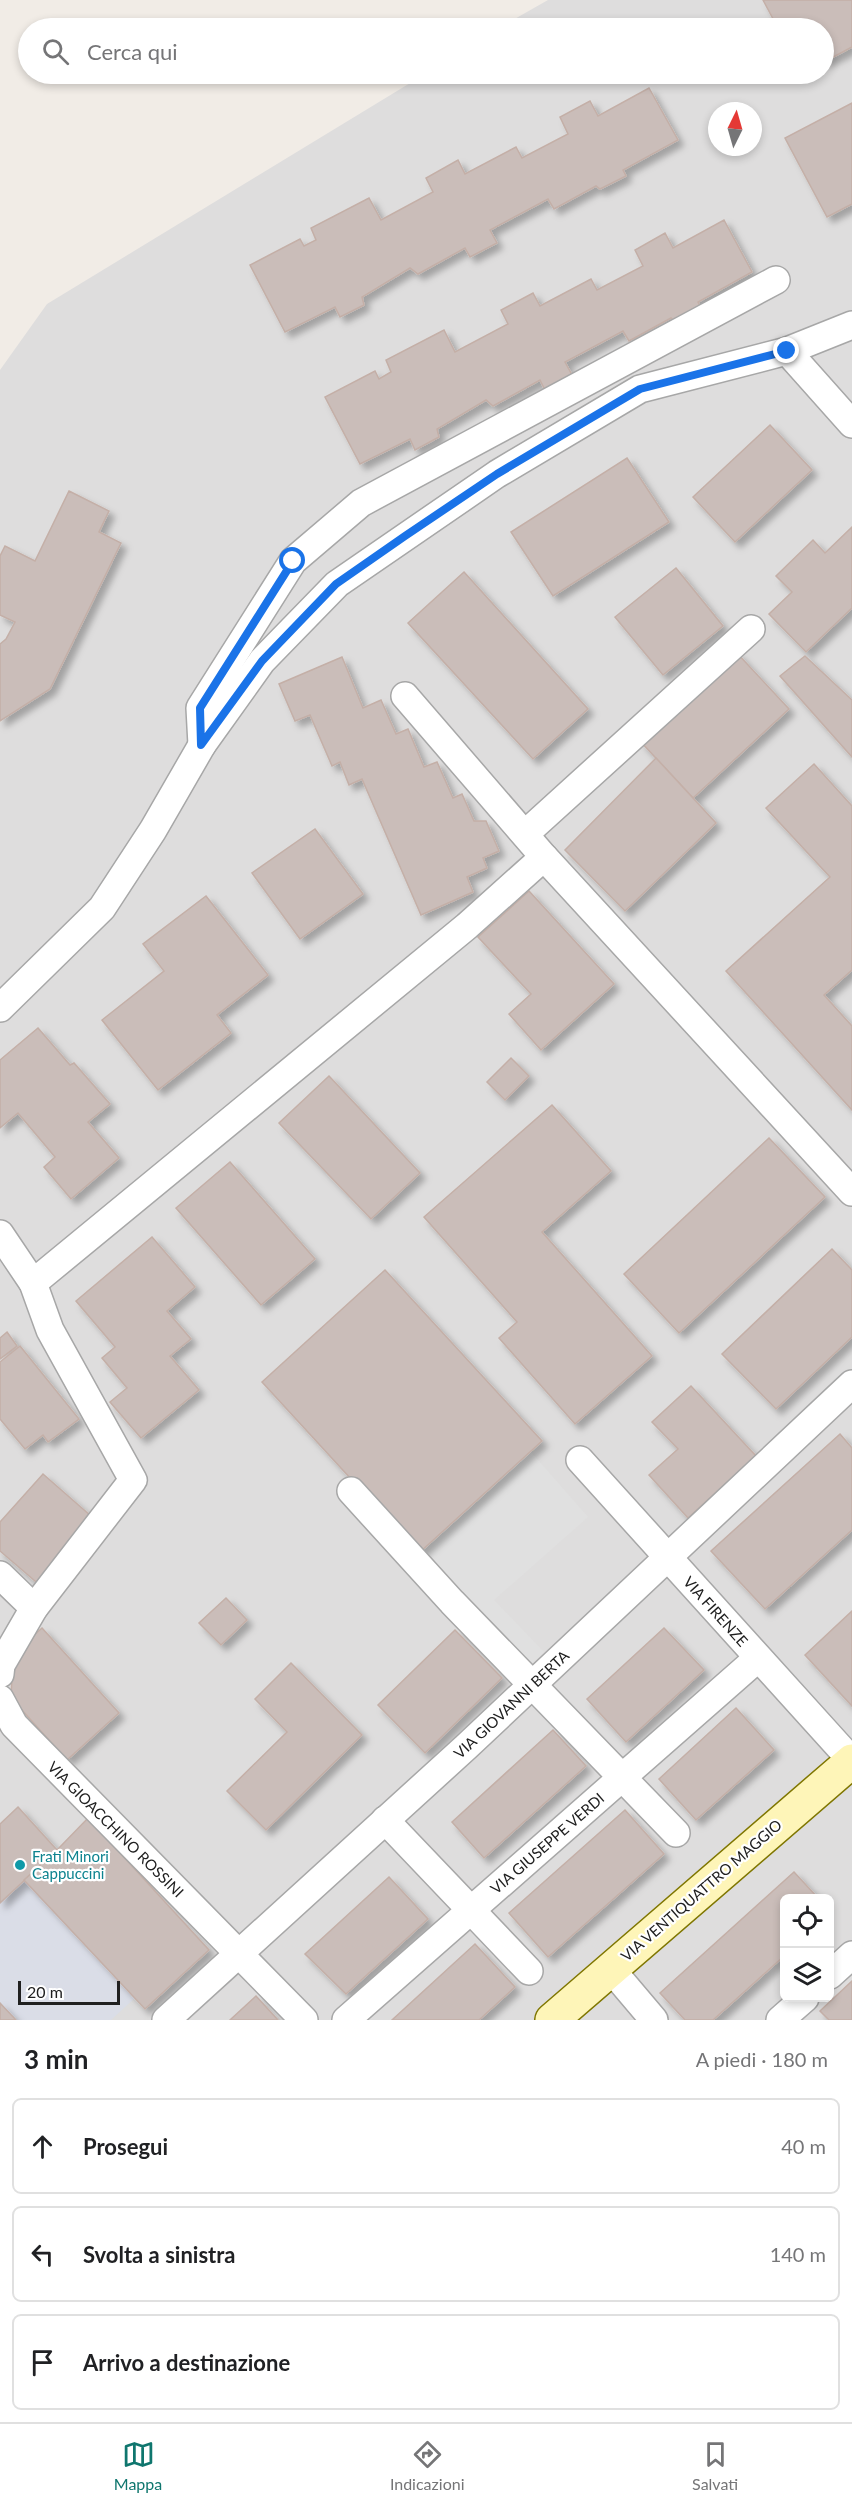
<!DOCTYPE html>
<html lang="it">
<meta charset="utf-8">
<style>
:root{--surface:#fff;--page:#f6f6f6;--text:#202124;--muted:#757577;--line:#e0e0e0;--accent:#0f766e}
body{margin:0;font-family:Lato,sans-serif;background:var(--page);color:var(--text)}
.controls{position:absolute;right:18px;bottom:18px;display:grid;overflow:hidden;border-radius:9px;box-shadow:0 3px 9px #0003}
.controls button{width:54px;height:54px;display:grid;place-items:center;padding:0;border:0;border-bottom:2px solid var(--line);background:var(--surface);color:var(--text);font:30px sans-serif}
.compass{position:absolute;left:708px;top:102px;width:54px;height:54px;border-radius:50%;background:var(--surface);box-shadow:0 3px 9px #0003;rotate:5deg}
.scale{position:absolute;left:18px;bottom:15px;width:102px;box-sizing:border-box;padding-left:6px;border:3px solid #202020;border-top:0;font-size:16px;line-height:21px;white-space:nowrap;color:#202020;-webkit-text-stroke:4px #fff;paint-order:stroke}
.stop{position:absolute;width:18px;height:18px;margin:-14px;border:4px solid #1a73e8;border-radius:50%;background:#fff}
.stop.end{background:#1a73e8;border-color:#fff;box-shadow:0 2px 6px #0008}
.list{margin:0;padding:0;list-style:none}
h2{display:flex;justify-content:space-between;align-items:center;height:78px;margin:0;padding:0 24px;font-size:26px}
h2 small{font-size:20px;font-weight:400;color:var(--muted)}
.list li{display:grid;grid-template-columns:39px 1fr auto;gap:18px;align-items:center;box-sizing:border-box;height:96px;margin:0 12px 12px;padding:0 12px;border:2px solid var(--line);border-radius:9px}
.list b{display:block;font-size:22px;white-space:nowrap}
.list em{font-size:20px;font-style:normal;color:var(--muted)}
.icon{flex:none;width:33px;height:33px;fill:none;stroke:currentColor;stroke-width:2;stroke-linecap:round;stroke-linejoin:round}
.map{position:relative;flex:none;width:852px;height:2020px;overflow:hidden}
.search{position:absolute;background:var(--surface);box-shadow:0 3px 9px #0003;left:18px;right:18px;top:18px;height:66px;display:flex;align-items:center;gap:15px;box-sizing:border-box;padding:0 21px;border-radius:33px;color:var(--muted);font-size:22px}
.sheet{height:402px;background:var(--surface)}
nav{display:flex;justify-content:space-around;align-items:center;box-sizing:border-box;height:84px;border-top:2px solid var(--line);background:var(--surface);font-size:16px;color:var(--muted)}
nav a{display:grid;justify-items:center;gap:3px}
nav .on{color:var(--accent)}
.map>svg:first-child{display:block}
.residential{fill:#dedddd;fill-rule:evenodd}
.parking{fill:#e0e0e0}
.plaza{fill:#dadde7}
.building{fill:#cabdb9;stroke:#c4afa7;stroke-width:1.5;filter:url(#shadow)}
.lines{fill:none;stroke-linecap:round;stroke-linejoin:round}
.street-casing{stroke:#a7a7a7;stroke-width:30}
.secondary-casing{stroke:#7f7600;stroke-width:36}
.street{stroke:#fff;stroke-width:27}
.secondary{stroke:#fef5b8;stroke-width:33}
.route{stroke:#1a73e8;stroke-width:8}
.culture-dot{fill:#0f9aa8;stroke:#fff;stroke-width:2}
.labels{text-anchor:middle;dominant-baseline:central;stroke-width:4.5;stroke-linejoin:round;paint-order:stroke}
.street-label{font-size:15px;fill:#202020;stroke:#fff}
.culture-label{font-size:15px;fill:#0d838f;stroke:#fff;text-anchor:start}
</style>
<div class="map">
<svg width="852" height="2020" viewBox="0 0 852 2020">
<defs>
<filter id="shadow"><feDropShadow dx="5.5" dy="5.5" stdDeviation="3" flood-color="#0004"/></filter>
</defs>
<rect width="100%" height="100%" fill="#f1ece6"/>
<!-- residential -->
<path class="residential" d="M 548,0 L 852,0 L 852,2020 L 0,2020 L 0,370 L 47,304 L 425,74 L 824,74 L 824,28 L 499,28 ZM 717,111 L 753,111 L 753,147 L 717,147 ZM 784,1898 L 830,1898 L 830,1998 L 784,1998 Z"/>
<!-- parking -->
<path class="parking" d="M 530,1451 L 588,1517 L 494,1600 L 544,1652 L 529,1666 L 419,1553 Z"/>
<!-- plaza -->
<path class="plaza" d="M 24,1880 L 135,1998 L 111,2020 L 16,2020 L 0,2003 L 0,1903 Z"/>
<!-- building -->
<g class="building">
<path d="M 763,0 L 852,0 L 852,47 L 824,62 L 824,28 L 778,28 Z"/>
<path d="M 649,88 L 678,140 L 623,170 L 626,176 L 600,189 L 596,186 L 554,209 L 548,199 L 490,230 L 497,243 L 470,257 L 465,248 L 418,274 L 410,268 L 362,297 L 364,305 L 340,317 L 335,307 L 285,332 L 250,265 L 300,239 L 304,246 L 316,240 L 311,228 L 369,198 L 381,220 L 433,192 L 426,178 L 458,160 L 465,174 L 516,147 L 522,158 L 568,134 L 560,117 L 590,101 L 598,116 Z"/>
<path d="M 852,103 L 852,204 L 827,217 L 785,138 Z"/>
<path d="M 724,220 L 752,272 L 698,302 L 701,308 L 675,322 L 671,318 L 629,341 L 623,331 L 565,362 L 572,375 L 545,390 L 540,380 L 493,406 L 486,400 L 437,429 L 439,437 L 415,450 L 410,439 L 360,464 L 325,397 L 375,371 L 379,379 L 391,372 L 386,360 L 444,330 L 455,352 L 508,324 L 501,310 L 533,293 L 540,306 L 591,279 L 597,290 L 643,266 L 635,250 L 665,233 L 673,248 Z"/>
<path d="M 770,425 L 812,470 L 735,542 L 693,497 Z"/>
<path d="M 627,458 L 669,522 L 553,596 L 511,532 Z"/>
<path d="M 69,491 L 109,511 L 99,532 L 121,543 L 50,689 L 0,721 L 0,644 L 6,639 L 15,622 L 0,615 L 0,556 L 5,546 L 35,561 Z"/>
<path d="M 852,527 L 852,608 L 806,652 L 769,614 L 792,592 L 776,576 L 813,540 L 825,553 Z"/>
<path d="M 676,568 L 723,626 L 663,675 L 615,617 Z"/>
<path d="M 464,572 L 588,709 L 533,759 L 408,623 Z"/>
<path d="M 736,652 L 789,709 L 693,798 L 640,741 Z"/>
<path d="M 805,656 L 852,700 L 852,757 L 780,676 Z"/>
<path d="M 342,657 L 363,708 L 381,700 L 396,734 L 408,729 L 424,767 L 437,762 L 453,798 L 462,794 L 474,821 L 486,821 L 499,851 L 483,858 L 487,868 L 467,877 L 473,892 L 421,915 L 362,779 L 349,785 L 340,762 L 332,766 L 310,715 L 295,721 L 279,684 Z"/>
<path d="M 656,758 L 716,823 L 625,911 L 565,850 Z"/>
<path d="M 814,764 L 852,806 L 852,970 L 824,995 L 852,1026 L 852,1110 L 726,971 L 830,877 L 766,808 Z"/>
<path d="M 315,829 L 363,894 L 300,939 L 252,873 Z"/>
<path d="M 529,891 L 614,984 L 541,1050 L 509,1014 L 531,994 L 478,937 Z"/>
<path d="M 206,896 L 268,975 L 217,1015 L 231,1033 L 158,1090 L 102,1020 L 164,971 L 143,944 Z"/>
<path d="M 38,1028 L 70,1065 L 74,1063 L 110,1104 L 88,1122 L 119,1158 L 71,1199 L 44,1167 L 55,1157 L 18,1113 L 0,1128 L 0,1060 Z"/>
<path d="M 511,1058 L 529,1076 L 505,1100 L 487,1082 Z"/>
<path d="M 329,1076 L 420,1173 L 371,1219 L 279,1123 Z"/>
<path d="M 552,1105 L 611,1171 L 542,1232 L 652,1356 L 575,1424 L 499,1338 L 517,1322 L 424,1217 Z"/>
<path d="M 769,1138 L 825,1197 L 679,1333 L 624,1274 Z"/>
<path d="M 230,1162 L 315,1259 L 261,1305 L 176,1208 Z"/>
<path d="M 152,1237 L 195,1287 L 167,1311 L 191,1339 L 170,1356 L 199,1390 L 141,1438 L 110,1402 L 127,1388 L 102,1358 L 115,1347 L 76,1301 Z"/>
<path d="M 832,1249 L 852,1270 L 852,1337 L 776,1409 L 722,1354 Z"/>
<path d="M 385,1270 L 542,1441 L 419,1553 L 262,1382 Z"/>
<path d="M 7,1332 L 17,1346 L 0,1359 L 0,1338 Z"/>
<path d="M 20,1346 L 79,1419 L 48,1442 L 43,1435 L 25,1449 L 0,1419 L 0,1362 Z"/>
<path d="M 691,1386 L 756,1456 L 688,1518 L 649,1475 L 678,1449 L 652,1422 Z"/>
<path d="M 840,1434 L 852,1448 L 852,1530 L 765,1609 L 711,1551 Z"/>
<path d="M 43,1474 L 99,1523 L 42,1587 L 0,1551 L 0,1522 Z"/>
<path d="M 226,1598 L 247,1620 L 221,1645 L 199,1623 Z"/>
<path d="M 852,1611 L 852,1706 L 805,1655 Z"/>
<path d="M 42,1628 L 119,1713 L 67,1760 L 11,1698 L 13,1654 Z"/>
<path d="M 664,1628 L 704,1670 L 626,1742 L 587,1699 Z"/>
<path d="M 455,1630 L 502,1678 L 425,1753 L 378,1705 Z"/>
<path d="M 291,1663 L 362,1735 L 266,1830 L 227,1791 L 287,1732 L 255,1699 Z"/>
<path d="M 736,1708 L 774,1750 L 696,1820 L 659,1779 Z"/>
<path d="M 553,1730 L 586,1766 L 484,1858 L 452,1822 Z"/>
<path d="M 18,1807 L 57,1850 L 0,1903 L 0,1824 Z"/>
<path d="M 625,1810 L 664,1854 L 548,1957 L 509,1913 Z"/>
<path d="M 88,1818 L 209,1950 L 145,2009 L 24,1880 L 57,1850 Z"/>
<path d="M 794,1872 L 818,1898 L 784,1898 L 784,1956 L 713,2020 L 685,2020 L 660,1993 Z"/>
<path d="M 389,1877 L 428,1919 L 346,1994 L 305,1954 Z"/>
<path d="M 475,1944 L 515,1987 L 479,2020 L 392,2020 Z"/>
<path d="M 852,1981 L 852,2020 L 829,2020 L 820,2011 Z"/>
<path d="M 256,1996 L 278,2020 L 230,2020 Z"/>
<path d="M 0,2003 L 16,2020 L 0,2020 Z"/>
</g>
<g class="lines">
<!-- street casing -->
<g class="street-casing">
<g id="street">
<path d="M 787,351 L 852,424"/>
<path d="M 405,696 L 544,857 L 852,1192"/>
<path d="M 202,745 L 200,708 L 293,561 L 361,503 L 776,280"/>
<path d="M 525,834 L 751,629"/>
<path d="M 0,1008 L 102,908 L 153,830 L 202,745 L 262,661 L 337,584 L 497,474 L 640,389 L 787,351 L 852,325"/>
<path d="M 0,1234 L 33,1283 L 50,1330 L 133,1480 L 34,1608 L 1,1665 L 0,1674"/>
<path d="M 33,1283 L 467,926 L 544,857"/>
<path d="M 580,1460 L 852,1761"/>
<path d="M 351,1491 L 452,1602 L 676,1833"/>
<path d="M 0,1575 L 34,1608"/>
<path d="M 0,1699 L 14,1725 L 304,2020"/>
<path d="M 385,1820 L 529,1971"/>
<path d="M 610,1968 L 654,2020"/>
<path d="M 830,1975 L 852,1955"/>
<path d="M 166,2020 L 466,1747 L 852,1384"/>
<path d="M 346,2020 L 758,1658"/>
<path d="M 780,2020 L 805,1998"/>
</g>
</g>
<!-- secondary casing -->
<g class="secondary-casing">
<path id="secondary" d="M 552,2020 L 852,1761"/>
</g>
<!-- street -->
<use href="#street" class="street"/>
<!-- secondary -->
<use href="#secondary" class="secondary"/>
</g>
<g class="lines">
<!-- route -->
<path class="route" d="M 293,561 L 200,708 L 201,745 L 262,661 L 336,584 L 405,536 L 497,474 L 640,389 L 787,351"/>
</g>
<!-- markers -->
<circle class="culture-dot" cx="20" cy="1865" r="6"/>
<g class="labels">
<!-- street labels -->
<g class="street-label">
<text transform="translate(716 1611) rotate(48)">VIA FIRENZE</text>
<text transform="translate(511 1704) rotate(-43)">VIA GIOVANNI BERTA</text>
<text transform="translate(116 1829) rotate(45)">VIA GIOACCHINO ROSSINI</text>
<text transform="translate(547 1843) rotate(-41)">VIA GIUSEPPE VERDI</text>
<text transform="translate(701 1890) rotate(-41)">VIA VENTIQUATTRO MAGGIO</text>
</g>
<!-- culture labels -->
<g class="culture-label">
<text x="32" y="1856">Frati Minori<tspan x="32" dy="17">Cappuccini</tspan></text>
</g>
</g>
</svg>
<div class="controls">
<button><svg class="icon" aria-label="locate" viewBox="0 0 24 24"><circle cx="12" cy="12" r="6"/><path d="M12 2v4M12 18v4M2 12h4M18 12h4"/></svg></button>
<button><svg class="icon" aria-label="layers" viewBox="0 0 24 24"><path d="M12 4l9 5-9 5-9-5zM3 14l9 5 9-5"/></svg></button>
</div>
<svg class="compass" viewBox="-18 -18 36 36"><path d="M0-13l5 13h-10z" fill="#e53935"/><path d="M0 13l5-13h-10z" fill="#757577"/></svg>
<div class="scale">20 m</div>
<div class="stop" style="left:293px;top:561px"></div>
<div class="stop end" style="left:787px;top:351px"></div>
<div class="search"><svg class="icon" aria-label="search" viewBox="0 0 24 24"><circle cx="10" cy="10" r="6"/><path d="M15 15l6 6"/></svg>Cerca qui</div>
</div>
<section class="sheet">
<h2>3 min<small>A piedi · 180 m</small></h2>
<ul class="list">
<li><svg class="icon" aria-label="ahead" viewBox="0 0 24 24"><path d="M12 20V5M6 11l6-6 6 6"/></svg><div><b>Prosegui</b></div><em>40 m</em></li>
<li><svg class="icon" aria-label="left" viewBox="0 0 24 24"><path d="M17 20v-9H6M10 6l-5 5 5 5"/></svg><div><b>Svolta a sinistra</b></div><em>140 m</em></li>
<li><svg class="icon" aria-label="arrive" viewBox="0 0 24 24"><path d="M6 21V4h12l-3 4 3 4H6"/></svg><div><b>Arrivo a destinazione</b></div></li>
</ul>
</section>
<nav>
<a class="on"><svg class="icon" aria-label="map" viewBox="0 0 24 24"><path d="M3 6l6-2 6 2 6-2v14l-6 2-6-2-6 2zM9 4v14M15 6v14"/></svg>Mappa</a>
<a><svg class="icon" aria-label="directions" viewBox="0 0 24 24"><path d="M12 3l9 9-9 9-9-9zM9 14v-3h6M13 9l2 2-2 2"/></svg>Indicazioni</a>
<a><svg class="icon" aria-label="saved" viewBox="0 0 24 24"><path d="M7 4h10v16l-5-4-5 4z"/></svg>Salvati</a>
</nav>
